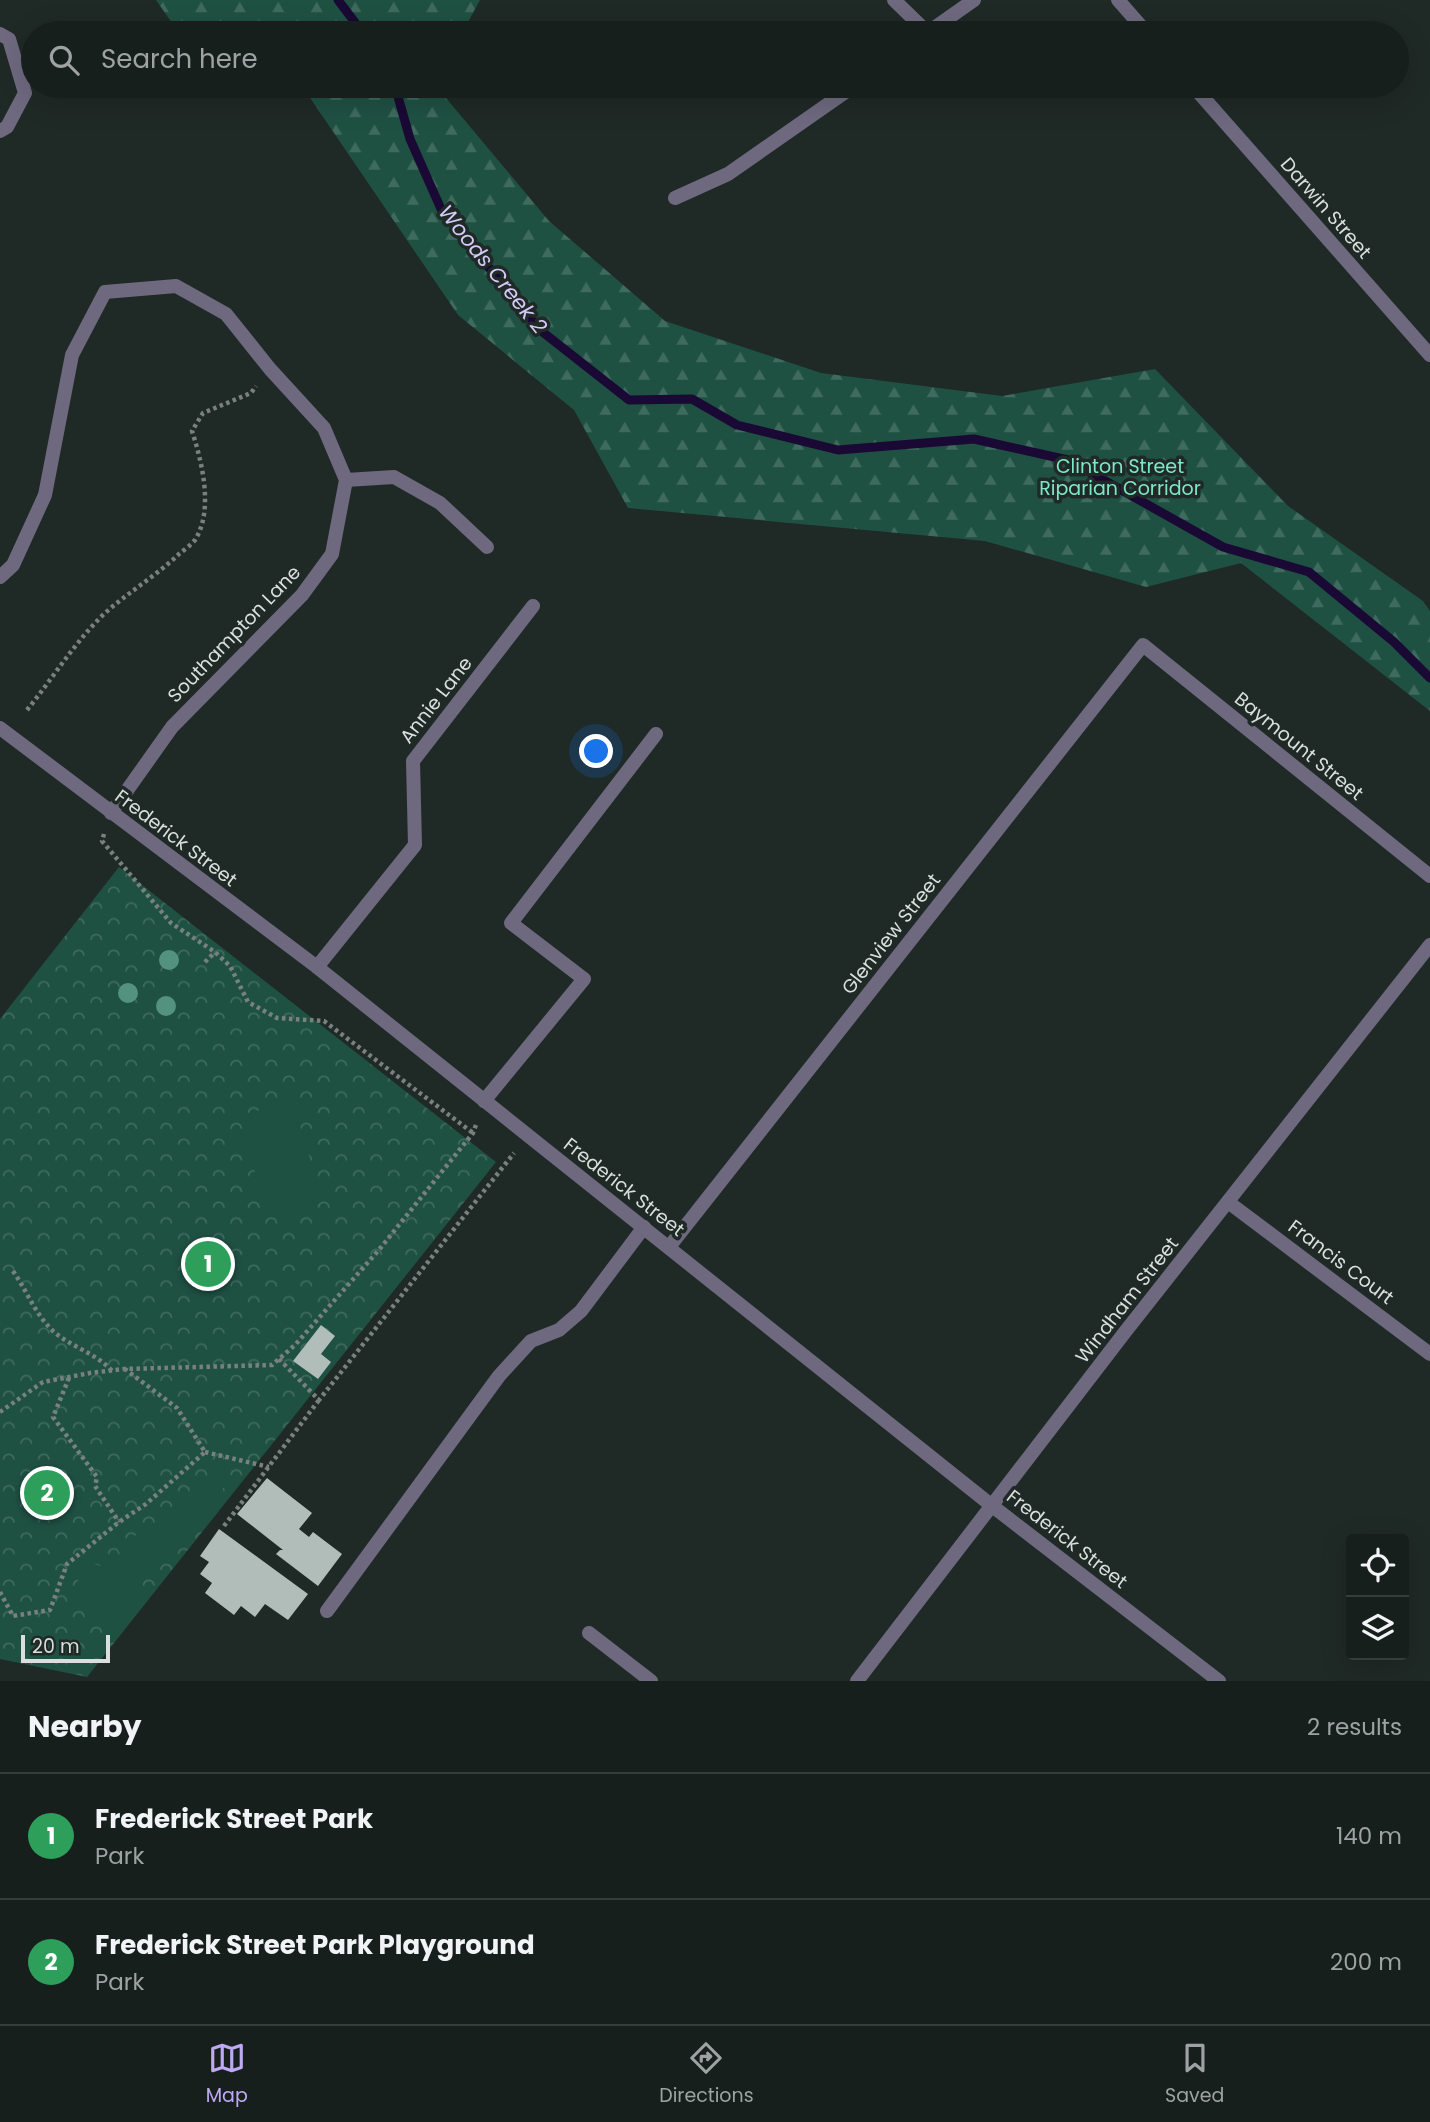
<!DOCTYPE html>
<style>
:root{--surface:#171f1c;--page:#202725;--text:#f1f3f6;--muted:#9ea2a3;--line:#363d3b;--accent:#bea9f4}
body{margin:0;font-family:Poppins,sans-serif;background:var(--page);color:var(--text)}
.controls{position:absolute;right:21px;bottom:21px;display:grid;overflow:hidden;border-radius:7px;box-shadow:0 7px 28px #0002}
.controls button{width:63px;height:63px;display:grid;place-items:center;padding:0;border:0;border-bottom:2px solid var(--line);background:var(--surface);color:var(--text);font:35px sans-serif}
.scale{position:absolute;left:21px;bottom:18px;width:89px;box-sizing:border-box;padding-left:7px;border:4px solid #d8dfdc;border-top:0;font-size:19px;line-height:24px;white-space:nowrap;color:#d8dfdc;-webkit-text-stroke:5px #1f2926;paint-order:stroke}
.you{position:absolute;left:597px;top:752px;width:24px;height:24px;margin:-18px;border:5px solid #fff;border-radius:50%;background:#1a73e8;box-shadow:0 0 0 10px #1a73e833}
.badge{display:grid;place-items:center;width:46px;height:46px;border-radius:50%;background:var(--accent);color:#fff;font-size:23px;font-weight:700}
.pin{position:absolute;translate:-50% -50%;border:4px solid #fff;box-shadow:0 2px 7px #0006}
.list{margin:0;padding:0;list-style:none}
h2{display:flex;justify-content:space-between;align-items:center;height:91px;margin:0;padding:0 28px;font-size:30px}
h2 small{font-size:23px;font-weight:400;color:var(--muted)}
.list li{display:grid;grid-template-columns:46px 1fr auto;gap:21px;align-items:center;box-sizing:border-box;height:126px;padding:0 28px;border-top:2px solid var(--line)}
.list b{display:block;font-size:26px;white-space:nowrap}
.list p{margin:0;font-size:23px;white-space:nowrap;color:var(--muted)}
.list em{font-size:23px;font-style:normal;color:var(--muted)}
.icon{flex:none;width:38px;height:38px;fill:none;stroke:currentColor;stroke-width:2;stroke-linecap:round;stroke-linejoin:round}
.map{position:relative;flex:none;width:1430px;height:1681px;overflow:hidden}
.search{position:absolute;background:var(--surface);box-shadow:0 7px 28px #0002;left:21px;right:21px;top:21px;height:77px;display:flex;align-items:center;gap:18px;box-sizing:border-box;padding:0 24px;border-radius:38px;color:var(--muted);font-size:26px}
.sheet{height:343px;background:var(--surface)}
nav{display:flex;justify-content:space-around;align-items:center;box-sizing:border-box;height:98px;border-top:2px solid var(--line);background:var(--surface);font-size:19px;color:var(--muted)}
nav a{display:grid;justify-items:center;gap:4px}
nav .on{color:var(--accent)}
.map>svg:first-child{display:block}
.forest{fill:url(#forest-firs)}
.park{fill:url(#park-crowns)}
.pitch{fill:#1f5143}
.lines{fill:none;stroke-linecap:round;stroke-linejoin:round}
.stream{stroke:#1a0934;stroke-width:9}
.building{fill:#b1bdb9}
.path{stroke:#78817e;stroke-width:4.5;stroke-dasharray:3.5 3.5;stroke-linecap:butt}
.lane{stroke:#6e697f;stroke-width:14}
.street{stroke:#6e697f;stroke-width:14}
.tree{fill:#53927f}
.labels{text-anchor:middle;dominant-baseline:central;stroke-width:7;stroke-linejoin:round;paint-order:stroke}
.street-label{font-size:19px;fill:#d8dfdc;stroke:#1f2926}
.park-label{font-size:19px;fill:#7de8c8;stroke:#1f2926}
.water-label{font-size:21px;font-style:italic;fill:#d6caf9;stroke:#1f2926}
</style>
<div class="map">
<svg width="1430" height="1681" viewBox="0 0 1430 1681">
<defs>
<pattern id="forest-firs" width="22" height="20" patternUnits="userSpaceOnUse" patternTransform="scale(1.75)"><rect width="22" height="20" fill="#1f5143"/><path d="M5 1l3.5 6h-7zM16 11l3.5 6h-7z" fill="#3f6a5e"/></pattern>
<pattern id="park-crowns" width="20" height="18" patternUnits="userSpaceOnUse" patternTransform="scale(1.75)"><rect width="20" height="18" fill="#1f5143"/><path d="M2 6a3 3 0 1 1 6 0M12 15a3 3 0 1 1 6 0" fill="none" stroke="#3f6a5e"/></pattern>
</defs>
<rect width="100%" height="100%" fill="#1f2926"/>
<!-- forest -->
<g class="forest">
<path d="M 156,0 L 480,0 L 462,33 L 179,33 Z"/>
<path d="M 302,86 L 436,86 L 549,221 L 665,321 L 821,373 L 1002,396 L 1155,369 L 1288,506 L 1423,601 L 1430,611 L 1430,711 L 1241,563 L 1146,587 L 985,541 L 628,508 L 574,410 L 458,315 Z"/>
</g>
<!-- park -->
<path class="park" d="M 119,867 L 496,1162 L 87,1677 L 0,1659 L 0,1019 Z"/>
<!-- pitch -->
<g class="pitch">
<path d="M 293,1101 L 322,1201 L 268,1217 L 239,1116 Z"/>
<path d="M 219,1468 L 227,1469 L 231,1475 C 219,1492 207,1527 190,1537 C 175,1546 160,1546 148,1560 C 131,1580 144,1592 135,1610 C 127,1628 101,1624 89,1614 C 82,1608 80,1598 79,1590 C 77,1581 77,1565 90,1564 C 95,1563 100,1567 106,1566 C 111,1566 115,1563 120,1560 L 121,1555 L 118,1550 L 125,1541 L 161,1522 L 183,1496 L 205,1485 L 210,1479 L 208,1472 Z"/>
</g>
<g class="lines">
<!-- stream -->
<g class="stream">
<path d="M 338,0 L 363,33"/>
<path d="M 395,86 L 410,139 L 441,209 L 540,330 L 629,400 L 692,399 L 737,425 L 838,450 L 974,439 L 1068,460 L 1223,547 L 1309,572 L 1394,642 L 1430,678"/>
</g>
</g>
<!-- building -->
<g class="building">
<path d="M 321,1325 L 335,1336 L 321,1354 L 331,1362 L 318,1379 L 293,1361 Z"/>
<path d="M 267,1478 L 312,1513 L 299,1529 L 309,1537 L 313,1532 L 342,1554 L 318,1586 L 276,1554 L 280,1550 L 283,1550 L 237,1514 Z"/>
<path d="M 219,1529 L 308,1594 L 288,1620 L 265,1604 L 255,1617 L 241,1606 L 234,1615 L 205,1593 L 212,1583 L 200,1574 L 209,1562 L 200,1556 Z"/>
</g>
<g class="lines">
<!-- path -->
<g class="path">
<path d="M 27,710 C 53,678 74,643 104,614 C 127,593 156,576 179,554 C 184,550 191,545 195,540 C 214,510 202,462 192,431 L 203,413 L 251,393 L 256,386"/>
<path d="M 104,834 L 102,841 L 171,923 L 215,952 L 230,966 L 248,1002 L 277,1018 L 324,1021 L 473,1133"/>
<path d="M 205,962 L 215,952"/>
<path d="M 13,1271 C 27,1291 35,1314 53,1331 C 71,1347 96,1353 112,1371"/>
<path d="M 279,1359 L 319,1400 L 514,1153"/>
<path d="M 69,1378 L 53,1417 L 97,1477 L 95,1486 L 119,1522"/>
<path d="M 0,1412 L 43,1382 L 90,1373 L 124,1369 L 272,1365 L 295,1345 L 378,1251 L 473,1133 L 477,1122"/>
<path d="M 205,1452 L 269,1467"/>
<path d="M 224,1526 L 319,1400"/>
<path d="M 0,1592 L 13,1616 L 50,1610 L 67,1564 L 119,1522 L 146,1504 L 205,1452 L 177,1408 L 125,1369"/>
</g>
<!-- lane -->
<path class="lane" d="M 327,1611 L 499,1376 L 531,1341 L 559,1330 L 581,1311 L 644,1227"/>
<!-- street -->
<g class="street">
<path d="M 894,0 L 928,33"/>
<path d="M 1118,0 L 1147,33"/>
<path d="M 927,33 L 974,0"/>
<path d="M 0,34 L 9,39 L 25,93 L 7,127 L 0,131"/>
<path d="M 1193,86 L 1430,355"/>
<path d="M 675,198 L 728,174 L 854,86"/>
<path d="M 346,480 L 394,477 L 440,503 L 487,547"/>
<path d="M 0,577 L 13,565 L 45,495 L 72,355 L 105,292 L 176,286 L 226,314 L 270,369 L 324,428 L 346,480 L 332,554 L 302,595 L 172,727 L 111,813"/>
<path d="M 0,728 L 317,967 L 991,1505 L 1219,1681"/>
<path d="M 317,967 L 415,845 L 413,761 L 533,606"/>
<path d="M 484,1101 L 584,979 L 511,923 L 656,734"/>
<path d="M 1228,1202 L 1430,1354"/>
<path d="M 669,1247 L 1143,645 L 1430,876"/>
<path d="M 589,1633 L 651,1681"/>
<path d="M 857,1681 L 1125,1332 L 1430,945"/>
</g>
</g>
<!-- trees -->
<g class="tree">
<circle cx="169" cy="960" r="10"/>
<circle cx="128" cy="993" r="10"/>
<circle cx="166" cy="1006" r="10"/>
</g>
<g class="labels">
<!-- street labels -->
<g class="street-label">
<text transform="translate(1326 208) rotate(49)">Darwin Street</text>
<text transform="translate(234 634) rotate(-46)">Southampton Lane</text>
<text transform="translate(436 700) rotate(-52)">Annie Lane</text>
<text transform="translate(1299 746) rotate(39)">Baymount Street</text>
<text transform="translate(176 838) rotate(37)">Frederick Street</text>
<text transform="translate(891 934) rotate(-52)">Glenview Street</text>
<text transform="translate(624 1187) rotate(38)">Frederick Street</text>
<text transform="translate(1341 1262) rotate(37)">Francis Court</text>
<text transform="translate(1127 1300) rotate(-52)">Windham Street</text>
<text transform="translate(1067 1539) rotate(38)">Frederick Street</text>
</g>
<!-- park labels -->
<g class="park-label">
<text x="1120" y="466">Clinton Street<tspan x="1120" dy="22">Riparian Corridor</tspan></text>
</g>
<!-- water labels -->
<g class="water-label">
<text transform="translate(493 269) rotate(51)">Woods Creek 2</text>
</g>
</g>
</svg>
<div class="controls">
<button><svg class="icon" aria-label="locate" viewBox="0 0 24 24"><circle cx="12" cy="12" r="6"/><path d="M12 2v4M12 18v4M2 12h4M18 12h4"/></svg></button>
<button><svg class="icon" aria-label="layers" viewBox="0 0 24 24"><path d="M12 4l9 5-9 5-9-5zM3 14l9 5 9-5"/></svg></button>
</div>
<div class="scale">20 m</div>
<div class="you"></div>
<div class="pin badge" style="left:208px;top:1264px;background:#2e9e5b">1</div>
<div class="pin badge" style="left:47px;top:1493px;background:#2e9e5b">2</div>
<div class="search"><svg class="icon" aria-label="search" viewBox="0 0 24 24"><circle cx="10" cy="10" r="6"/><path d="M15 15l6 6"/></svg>Search here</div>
</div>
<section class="sheet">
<h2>Nearby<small>2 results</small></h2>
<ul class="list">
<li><span class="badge" style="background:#2e9e5b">1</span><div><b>Frederick Street Park</b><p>Park</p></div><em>140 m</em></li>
<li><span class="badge" style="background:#2e9e5b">2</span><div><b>Frederick Street Park Playground</b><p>Park</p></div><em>200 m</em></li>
</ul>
</section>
<nav>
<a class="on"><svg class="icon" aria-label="map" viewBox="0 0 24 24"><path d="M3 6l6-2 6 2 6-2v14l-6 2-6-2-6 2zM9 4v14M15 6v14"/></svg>Map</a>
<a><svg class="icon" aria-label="directions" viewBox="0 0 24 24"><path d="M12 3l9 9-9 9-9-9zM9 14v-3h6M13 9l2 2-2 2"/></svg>Directions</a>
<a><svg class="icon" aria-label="saved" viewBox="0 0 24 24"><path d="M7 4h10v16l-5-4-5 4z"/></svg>Saved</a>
</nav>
